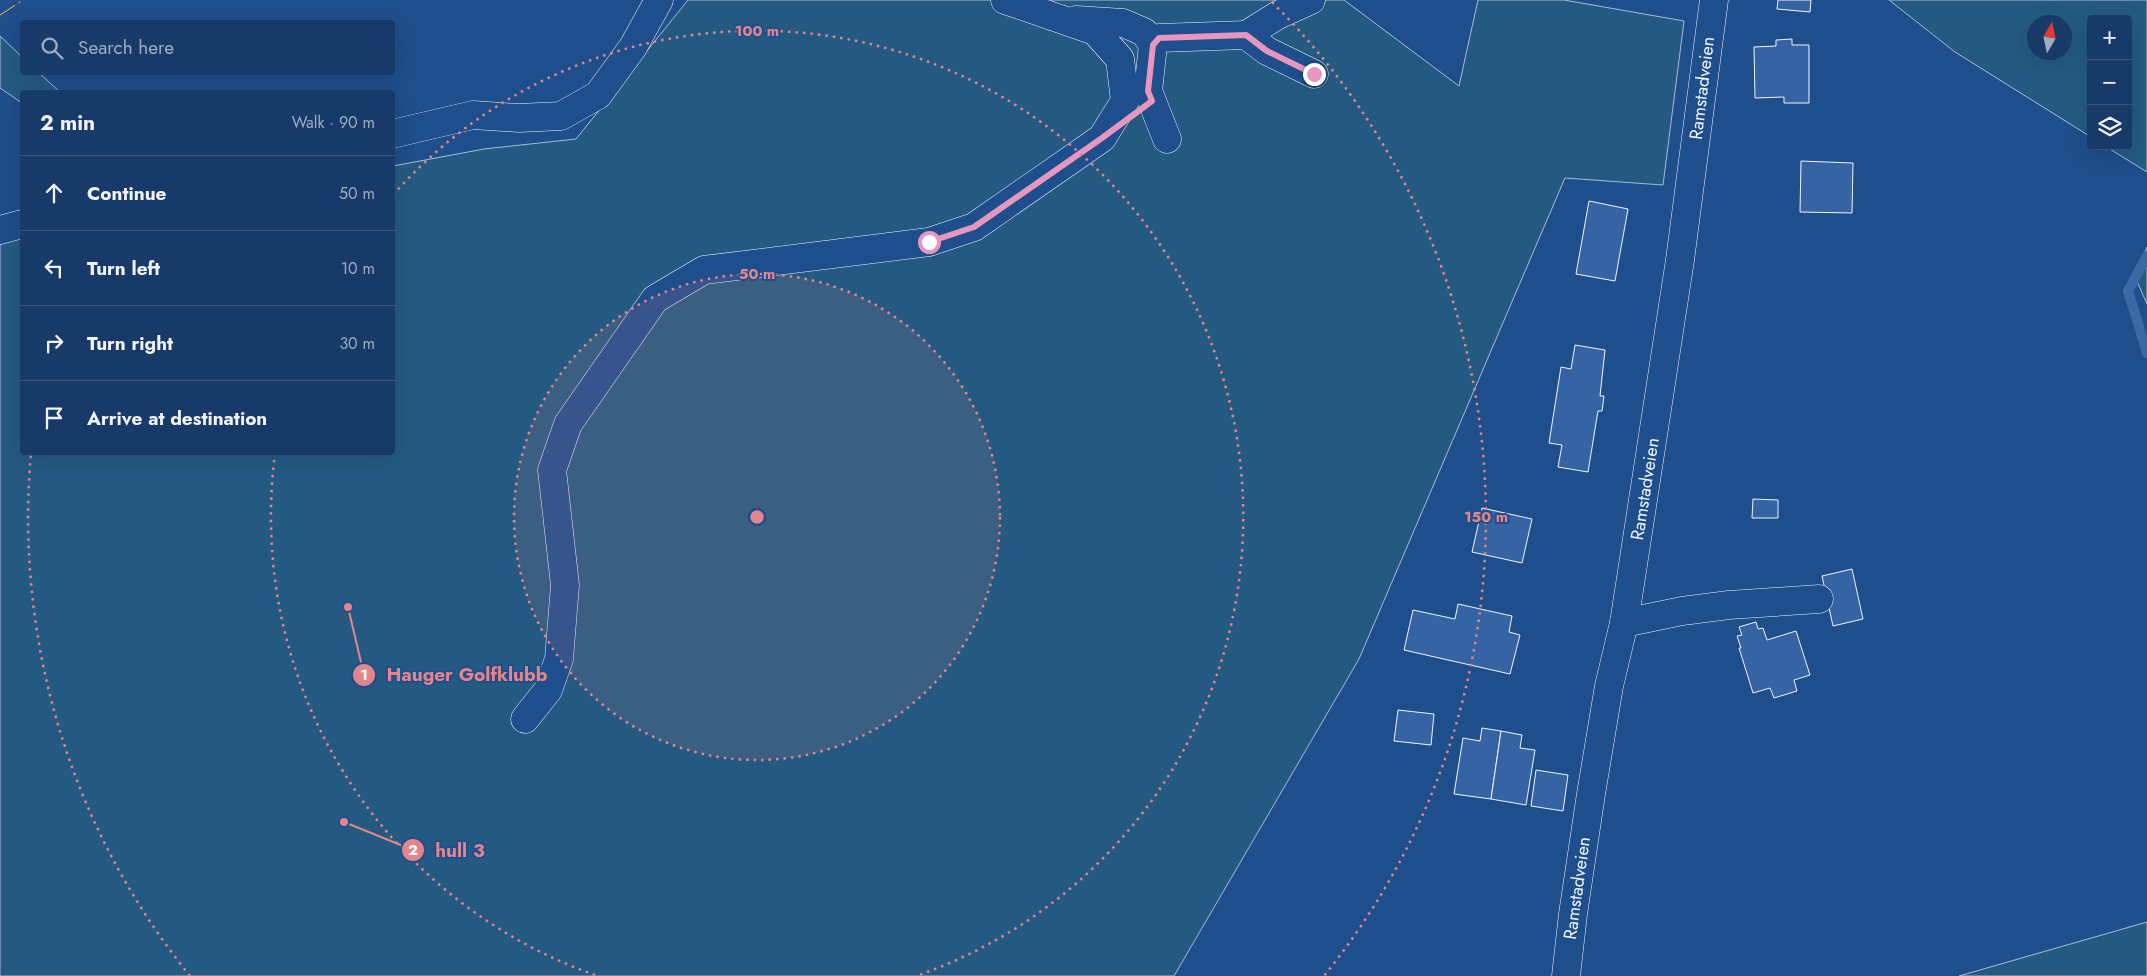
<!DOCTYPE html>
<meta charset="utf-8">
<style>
:root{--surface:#173a69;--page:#20416f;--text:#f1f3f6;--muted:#9eadc0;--line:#36547d}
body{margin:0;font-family:Jost,sans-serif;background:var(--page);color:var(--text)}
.controls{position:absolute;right:15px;top:15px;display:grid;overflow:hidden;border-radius:5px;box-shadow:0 5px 20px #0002}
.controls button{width:45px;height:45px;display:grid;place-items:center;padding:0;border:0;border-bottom:1px solid var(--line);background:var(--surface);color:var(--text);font:25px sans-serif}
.compass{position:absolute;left:2027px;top:15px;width:45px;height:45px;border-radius:50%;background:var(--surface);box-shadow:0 5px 20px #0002;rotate:9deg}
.stop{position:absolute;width:15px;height:15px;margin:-11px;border:4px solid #e797bd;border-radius:50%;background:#fff}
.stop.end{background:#e797bd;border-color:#fff;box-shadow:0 1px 5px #0008}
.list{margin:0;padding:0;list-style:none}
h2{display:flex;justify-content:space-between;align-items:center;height:65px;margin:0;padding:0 20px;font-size:21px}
h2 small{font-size:16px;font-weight:400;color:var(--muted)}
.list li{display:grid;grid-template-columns:32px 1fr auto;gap:15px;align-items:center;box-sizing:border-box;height:75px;padding:0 20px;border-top:1px solid var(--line)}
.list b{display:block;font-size:19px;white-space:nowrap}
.list em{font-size:16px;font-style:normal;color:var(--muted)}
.icon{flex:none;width:28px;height:28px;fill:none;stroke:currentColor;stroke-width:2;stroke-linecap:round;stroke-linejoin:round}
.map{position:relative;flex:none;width:2147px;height:976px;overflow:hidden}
.search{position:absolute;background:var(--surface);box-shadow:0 5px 20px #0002;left:20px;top:20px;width:375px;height:55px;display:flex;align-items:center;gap:12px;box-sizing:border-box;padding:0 18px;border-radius:5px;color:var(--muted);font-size:19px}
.panel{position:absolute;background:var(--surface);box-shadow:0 5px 20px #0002;left:20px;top:90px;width:375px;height:365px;border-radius:5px}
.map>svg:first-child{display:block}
.green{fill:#245a82;stroke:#a8bbd7;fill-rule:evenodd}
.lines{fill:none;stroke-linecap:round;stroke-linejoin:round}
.stream{stroke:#3b69a3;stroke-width:10}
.building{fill:#3563a3;stroke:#f2f6ff}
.minor-casing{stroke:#f2f6ff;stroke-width:29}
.minor{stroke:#1f4e8c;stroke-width:28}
.power{stroke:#ffb74d;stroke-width:1;stroke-dasharray:18 4 2.5 4;stroke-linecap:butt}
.route{stroke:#e797bd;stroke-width:6}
.ring{fill:none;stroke:#e38589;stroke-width:2.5;stroke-dasharray:2.5 5}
.labels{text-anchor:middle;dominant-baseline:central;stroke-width:4;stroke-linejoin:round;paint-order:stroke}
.street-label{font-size:18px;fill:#f2f6ff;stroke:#1f4e8c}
.centre{fill:#e38589;stroke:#1f4e8c;stroke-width:2.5}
.ring-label{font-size:15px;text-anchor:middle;font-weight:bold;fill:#e38589;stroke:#1f4e8c;stroke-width:4;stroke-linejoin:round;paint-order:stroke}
.leader{fill:none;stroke:#e38589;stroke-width:2}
.callout-dot{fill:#e38589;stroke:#1f4e8c;stroke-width:2}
.mark-label{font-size:15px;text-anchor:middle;font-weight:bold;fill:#fff}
.callout-label{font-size:19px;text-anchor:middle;font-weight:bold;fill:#e38589;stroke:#1f4e8c;stroke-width:4;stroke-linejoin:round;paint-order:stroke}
</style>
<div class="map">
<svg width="2147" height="976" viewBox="0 0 2147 976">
<rect width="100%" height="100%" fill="#1f4e8c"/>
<!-- green -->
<g class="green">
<path d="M 688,0 L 1344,0 L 1459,86 L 1478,0 L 1564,0 L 1684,21 L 1663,185 L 1565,178 L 1359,659 L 1174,976 L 0,976 L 0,237 L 22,233 L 22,452 L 392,452 L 393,166 L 484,149 L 576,139 Z"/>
<path d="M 1889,0 L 2147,0 L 2147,172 L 2105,146 L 2128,146 L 2128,19 L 2091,19 L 2091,137 L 1955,52 ZM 2034,22 L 2064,22 L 2064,52 L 2034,52 Z"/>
<path d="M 0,36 L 22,57 L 22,72 L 39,73 L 60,92 L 22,92 L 22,103 L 0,88 Z"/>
<path d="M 2147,247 L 2147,304 L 2135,277 Z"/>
<path d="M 2147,922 L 2147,976 L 1959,976 Z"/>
</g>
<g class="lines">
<!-- stream -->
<path class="stream" d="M 2147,256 L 2128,291 L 2147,353"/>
</g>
<!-- building -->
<g class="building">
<path d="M 1778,0 L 1811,0 L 1810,12 L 1777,9 Z"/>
<path d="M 1792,39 L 1792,45 L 1809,45 L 1809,103 L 1784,103 L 1784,97 L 1755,98 L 1754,47 L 1776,46 L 1776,40 Z"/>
<path d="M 1801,161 L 1853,163 L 1852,213 L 1800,212 Z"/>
<path d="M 1589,201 L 1628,209 L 1615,281 L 1576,274 Z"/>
<path d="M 1575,345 L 1605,350 L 1600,396 L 1604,396 L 1602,411 L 1598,411 L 1588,472 L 1558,467 L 1562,445 L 1549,443 L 1561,367 L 1571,369 Z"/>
<path d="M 1753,499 L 1778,500 L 1778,518 L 1752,518 Z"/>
<path d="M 1482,508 L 1532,519 L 1522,563 L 1472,552 Z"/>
<path d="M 1852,569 L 1863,619 L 1833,626 L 1822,576 Z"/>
<path d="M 1458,604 L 1512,616 L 1509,632 L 1520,635 L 1510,674 L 1404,650 L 1413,610 L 1455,619 Z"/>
<path d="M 1756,622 L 1758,629 L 1763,628 L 1767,640 L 1796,631 L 1810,675 L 1794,680 L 1797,691 L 1774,698 L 1770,688 L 1753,693 L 1739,648 L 1741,648 L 1737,636 L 1742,635 L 1739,627 Z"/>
<path d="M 1398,710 L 1434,714 L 1431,745 L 1394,741 Z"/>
<path d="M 1482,728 L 1501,731 L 1491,799 L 1454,794 L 1463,738 L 1480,741 Z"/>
<path d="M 1501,731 L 1522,735 L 1520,748 L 1535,750 L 1526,805 L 1491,799 Z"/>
<path d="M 1536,770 L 1568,775 L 1563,811 L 1531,806 Z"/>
</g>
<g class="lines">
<!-- minor casing -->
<g class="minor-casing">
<g id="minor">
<path d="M 1076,20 L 1123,23 L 1144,32 L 1153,45"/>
<path d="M 1246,35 L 1278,15 L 1311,0"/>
<path d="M 392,134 L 473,115 L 519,118 L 561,116 L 598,95 L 633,47 L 659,0"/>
<path d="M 1167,139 L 1148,91 L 1153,45 L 1159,38 L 1246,35 L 1267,51 L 1314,74"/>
<path d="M 0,230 L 22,224"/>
<path d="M 1624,623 L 1682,611 L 1729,605 L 1819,599"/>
<path d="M 525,719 L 548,690 L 559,659 L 565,585 L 552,470 L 568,424 L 655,299 L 704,270 L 929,242 L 974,227 L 1102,138 L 1125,101 L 1120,59 L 1095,31 L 1005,0"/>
<path d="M 1566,976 L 1573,914 L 1591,794 L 1609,686 L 1624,623 L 1680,260 L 1714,0"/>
</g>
</g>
<!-- minor -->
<use href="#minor" class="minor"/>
<!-- power -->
<path class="power" d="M 0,15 L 23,0"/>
</g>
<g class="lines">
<!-- route -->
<path class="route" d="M 929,242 L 974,227 L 1102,138 L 1152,101 L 1148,91 L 1153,45 L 1159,38 L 1246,35 L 1267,51 L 1314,74"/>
</g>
<!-- distance rings -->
<circle cx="757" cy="517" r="243" fill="#e38589" fill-opacity=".12"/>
<g class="ring">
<circle cx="757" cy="517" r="243"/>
<path d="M595 975A486 486 0 0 1 275 454M393 195A486 486 0 1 1 919 975"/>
<path d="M190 976A729 729 0 0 1 31 453M1272 2A729 729 0 0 1 1324 976"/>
</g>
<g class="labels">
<!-- street labels -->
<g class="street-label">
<text transform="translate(1702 88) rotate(-83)">Ramstadveien</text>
<text transform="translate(1645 489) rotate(-81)">Ramstadveien</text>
<text transform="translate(1577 888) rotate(-82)">Ramstadveien</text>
</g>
</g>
<circle cx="757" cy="517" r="8" class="centre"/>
<g class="ring-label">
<text x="757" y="36">100 m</text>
<text x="757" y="279">50 m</text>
<text x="1486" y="522">150 m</text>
</g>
<!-- callouts -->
<path class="leader" d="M348 607L364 675M344 822L413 850"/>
<g class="callout-dot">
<circle cx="348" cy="607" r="5"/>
<circle cx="344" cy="822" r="5"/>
<circle cx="364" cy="675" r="12"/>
<circle cx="413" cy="850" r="12"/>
</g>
<g class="mark-label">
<text x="364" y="680">1</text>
<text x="413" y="855">2</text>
</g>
<g class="callout-label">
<text x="467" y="681">Hauger Golfklubb</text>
<text x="460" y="857">hull 3</text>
</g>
</svg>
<div class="controls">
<button>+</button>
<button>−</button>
<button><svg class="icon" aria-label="layers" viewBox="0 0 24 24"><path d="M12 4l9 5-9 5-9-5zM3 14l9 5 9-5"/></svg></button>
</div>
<svg class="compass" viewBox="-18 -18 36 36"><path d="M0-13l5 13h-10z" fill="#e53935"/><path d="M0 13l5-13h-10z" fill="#9eadc0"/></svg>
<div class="stop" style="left:929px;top:242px"></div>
<div class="stop end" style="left:1314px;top:74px"></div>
<div class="search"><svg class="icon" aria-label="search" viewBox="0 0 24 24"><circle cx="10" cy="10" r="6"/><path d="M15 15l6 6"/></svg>Search here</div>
<section class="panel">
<h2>2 min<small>Walk · 90 m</small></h2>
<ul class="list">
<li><svg class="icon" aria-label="ahead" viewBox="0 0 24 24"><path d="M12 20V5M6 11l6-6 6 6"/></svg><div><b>Continue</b></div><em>50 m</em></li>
<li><svg class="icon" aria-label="left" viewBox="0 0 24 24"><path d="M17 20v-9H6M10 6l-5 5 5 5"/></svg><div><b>Turn left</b></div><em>10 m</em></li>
<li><svg class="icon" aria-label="right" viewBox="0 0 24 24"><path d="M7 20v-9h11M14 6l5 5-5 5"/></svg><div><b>Turn right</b></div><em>30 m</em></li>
<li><svg class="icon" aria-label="arrive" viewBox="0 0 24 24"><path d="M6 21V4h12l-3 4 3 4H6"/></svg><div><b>Arrive at destination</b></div></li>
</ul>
</section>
</div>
